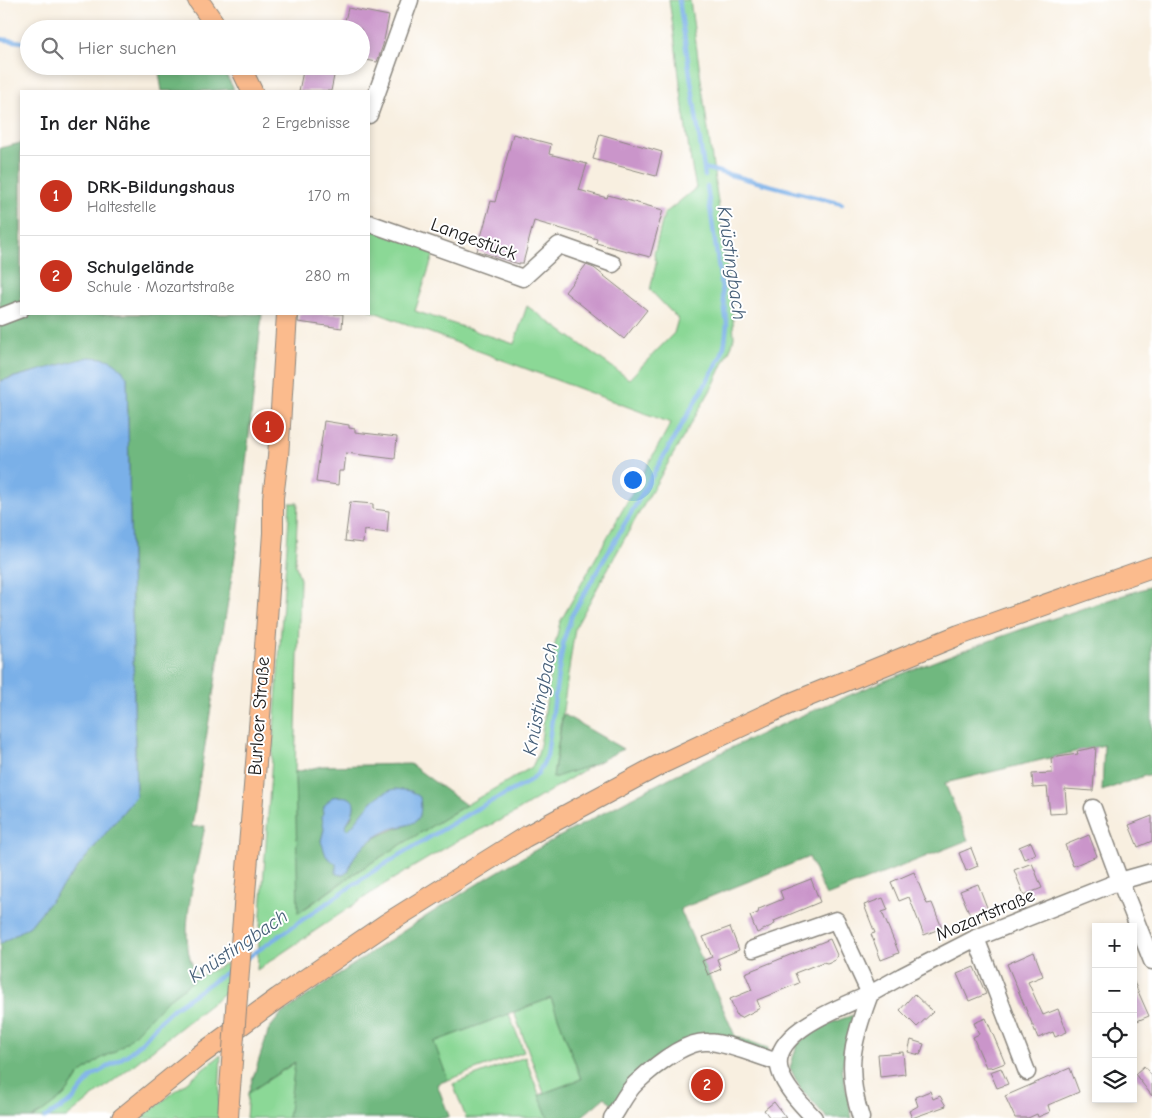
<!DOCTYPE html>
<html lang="de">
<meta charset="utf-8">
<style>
:root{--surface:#fff;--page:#f2f2f2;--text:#202124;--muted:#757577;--line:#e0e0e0;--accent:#c8321e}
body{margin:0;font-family:"Comic Neue",sans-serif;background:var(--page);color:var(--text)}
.controls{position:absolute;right:15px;bottom:15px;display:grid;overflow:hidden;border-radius:0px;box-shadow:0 2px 8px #0003}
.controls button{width:45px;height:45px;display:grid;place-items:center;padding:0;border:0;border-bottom:1px solid var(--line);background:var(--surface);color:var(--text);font:25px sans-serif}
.you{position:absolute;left:632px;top:479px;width:18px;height:18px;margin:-12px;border:4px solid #fff;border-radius:50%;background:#1a73e8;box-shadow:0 0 0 8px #1a73e833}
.badge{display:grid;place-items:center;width:32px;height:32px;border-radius:50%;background:var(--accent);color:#fff;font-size:16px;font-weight:700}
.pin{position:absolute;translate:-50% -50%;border:2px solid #fff;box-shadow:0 1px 5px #0006}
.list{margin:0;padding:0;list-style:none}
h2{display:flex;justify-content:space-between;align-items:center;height:65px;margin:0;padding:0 20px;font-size:21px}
h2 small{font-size:16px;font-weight:400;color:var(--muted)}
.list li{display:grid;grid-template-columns:32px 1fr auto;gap:15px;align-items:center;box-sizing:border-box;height:80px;padding:0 20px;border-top:1px solid var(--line)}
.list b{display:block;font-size:19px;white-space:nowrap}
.list p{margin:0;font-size:16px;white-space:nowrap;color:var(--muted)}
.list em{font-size:16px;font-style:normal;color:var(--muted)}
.icon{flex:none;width:28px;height:28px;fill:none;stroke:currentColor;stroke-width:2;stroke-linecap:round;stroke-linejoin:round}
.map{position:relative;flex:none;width:1152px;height:1118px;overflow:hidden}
.search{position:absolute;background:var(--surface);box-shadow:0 2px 8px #0003;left:20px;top:20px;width:350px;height:55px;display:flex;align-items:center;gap:12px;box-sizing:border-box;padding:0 18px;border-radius:28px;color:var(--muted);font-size:19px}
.panel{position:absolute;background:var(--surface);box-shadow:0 2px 8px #0003;left:20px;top:90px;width:350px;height:225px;border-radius:0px}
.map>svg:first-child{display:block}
.green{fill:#8bd896;stroke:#547a59}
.forest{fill:#70b87f;stroke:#466a4e;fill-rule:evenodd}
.water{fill:#7ab0e8;stroke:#4b6682}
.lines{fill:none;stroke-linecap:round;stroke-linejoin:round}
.stream{stroke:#7ab0e8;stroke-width:4.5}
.building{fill:#ca95ca}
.minor-casing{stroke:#8a867e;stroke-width:19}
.major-casing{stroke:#8a867e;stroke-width:22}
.minor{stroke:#fff;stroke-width:16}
.major{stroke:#fbbb8d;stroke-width:20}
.major-bridge-casing{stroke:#8a867e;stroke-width:22;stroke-linecap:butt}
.major-bridge{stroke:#fbbb8d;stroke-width:20}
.labels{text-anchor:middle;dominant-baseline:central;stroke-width:4;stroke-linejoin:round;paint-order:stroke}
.street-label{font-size:19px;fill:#1c1c1c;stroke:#fff}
.water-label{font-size:20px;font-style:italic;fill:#465f78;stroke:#fff}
</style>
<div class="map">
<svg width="1152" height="1118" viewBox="0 0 1152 1118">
<rect width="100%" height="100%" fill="#fff"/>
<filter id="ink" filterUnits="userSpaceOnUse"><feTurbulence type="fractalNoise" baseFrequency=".02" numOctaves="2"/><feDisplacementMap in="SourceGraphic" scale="10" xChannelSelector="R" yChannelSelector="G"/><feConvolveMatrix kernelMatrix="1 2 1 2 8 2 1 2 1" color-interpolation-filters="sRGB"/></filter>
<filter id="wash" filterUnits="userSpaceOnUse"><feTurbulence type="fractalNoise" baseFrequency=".0096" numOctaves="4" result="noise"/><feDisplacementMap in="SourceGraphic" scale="20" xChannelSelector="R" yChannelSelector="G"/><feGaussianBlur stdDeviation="1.12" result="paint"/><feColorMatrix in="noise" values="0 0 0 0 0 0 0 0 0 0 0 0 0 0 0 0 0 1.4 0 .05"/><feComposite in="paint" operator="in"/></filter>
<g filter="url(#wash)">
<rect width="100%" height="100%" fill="#f8efe0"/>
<!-- green -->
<g class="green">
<path d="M 669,0 L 690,0 L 732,304 L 734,337 L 732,345 L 713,386 L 635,520 L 575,628 L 553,777 L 592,765 L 511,815 L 457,841 L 383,885 L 257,970 L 290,503 L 298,503 L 295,563 L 300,579 L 295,772 L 299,913 L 358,871 L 466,805 L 532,767 L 538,754 L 541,740 L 553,653 L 560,622 L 671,423 L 369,310 L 369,229 L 435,250 L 415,311 L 514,344 L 527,306 L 629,379 L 674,333 L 678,319 L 650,290 L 656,264 L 654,254 L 664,214 L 696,188 C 683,126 679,63 669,0 Z"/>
<path d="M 227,963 L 226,992 L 66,1118 L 32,1118 L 64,1096 L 80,1074 L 100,1059 L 114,1052 L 166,1001 L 198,977 Z"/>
<path d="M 551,998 L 581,1079 L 544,1093 L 514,1012 Z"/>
<path d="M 509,1014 L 524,1052 L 448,1080 L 433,1042 Z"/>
<path d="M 221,1055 L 218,1118 L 178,1118 L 177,1115 L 173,1118 L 141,1118 Z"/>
<path d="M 525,1057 L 548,1118 L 466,1118 L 453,1084 Z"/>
<path d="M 296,1062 L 288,1118 L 246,1118 L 248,1093 Z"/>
</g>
<!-- forest -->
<g class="forest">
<path d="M 158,66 L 221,66 L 234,89 L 212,91 L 162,91 Z"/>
<path d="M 21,143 L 21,304 L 0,312 L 0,148 Z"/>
<path d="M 22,314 L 262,314 L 238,538 L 192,827 L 205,826 C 198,862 180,925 190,958 C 192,965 195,971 198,977 L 166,1001 L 128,1041 L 114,1052 L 100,1059 L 80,1074 L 64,1096 L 44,1111 L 32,1118 L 0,1118 L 0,944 L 30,926 L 136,796 L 127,377 L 33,372 L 0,381 L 0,322 Z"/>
<path d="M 1152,586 L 1152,775 L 1147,775 L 1102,791 L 1104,745 L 945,783 L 968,840 L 826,896 L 809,857 L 680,909 L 735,1036 L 768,1048 L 767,1054 L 701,1037 L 614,1107 L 605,1097 L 580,1118 L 548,1118 L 539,1095 L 581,1079 L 551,998 L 434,1042 L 448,1080 L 437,1084 L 449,1116 L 444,1118 L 288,1118 L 295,1062 L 248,1093 L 269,1029 L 281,1014 C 338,975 394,936 452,900 C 501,868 553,840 605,812 C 778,717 964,645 1152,586 Z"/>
<path d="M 563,714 L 623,749 L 592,765 L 553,778 Z"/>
<path d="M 410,764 L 466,805 L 358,871 L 298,913 L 295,772 L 322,766 ZM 373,800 L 408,825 C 386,831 352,845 349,871 L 321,841 L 324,829 L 354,814 L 345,826 L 348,830 L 362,816 Z"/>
<path d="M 853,1015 L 842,1068 L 852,1118 L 827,1118 L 800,1088 L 790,1068 L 797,1044 L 822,1026 Z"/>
</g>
<!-- water -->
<g class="water">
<path d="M 89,357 C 109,358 115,359 127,377 L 136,796 L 30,926 L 0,944 L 0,381 Z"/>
<path d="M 396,789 L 411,791 L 420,797 C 421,805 422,814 417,820 C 411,826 399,826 391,829 C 374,836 351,852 349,871 L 343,875 L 336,874 L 336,864 L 326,856 L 321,841 L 324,829 L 322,817 L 324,806 L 332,797 C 360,793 358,808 345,826 L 348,830 C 365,813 372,793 396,789 Z"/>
</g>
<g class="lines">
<!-- stream -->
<g class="stream">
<path d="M 679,0 L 705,176"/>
<path d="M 0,39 L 29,43"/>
<path d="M 704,168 L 842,204"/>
<path d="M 247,958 L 372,872 L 478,808 L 525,784 L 538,774 L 547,756 L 558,674 L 564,639 L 572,615 L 721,357 L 725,342 L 727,324 L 707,187"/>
<path d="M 45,1118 L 72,1101 L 92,1076 L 127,1055 L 143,1041 L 160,1021 L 174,1008 L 234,967"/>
</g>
</g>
<g id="blocks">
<!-- building -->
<g class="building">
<path d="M 348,8 L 389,16 L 383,45 L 377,62 L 361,59 L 361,29 L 343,29 Z"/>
<path d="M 304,66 L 336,66 L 331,91 L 299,91 Z"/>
<path d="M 513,134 L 551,144 L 549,154 L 587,164 L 579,190 L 607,198 L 608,195 L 663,210 L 650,257 L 596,243 L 597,239 L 534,221 L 523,263 L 519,263 L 519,264 L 477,251 L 491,201 L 495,202 Z"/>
<path d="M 600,134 L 662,152 L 656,176 L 593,159 Z"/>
<path d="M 586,265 L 594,268 L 647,310 L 624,339 L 565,292 Z"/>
<path d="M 299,314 L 343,314 L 342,328 L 298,322 Z"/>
<path d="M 324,421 L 349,425 L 349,428 L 355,429 L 355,432 L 397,437 L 395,459 L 346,453 L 344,471 L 339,471 L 338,485 L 316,482 Z"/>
<path d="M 350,502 L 373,504 L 373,509 L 389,511 L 387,533 L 364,530 L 363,543 L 345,541 Z"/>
<path d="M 1096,747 L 1093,791 L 1065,789 L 1067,813 L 1050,814 L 1047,787 L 1033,788 L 1032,774 L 1052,773 L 1051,758 L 1078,754 L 1077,751 Z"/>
<path d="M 1152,816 L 1152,841 L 1138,847 L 1129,825 Z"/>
<path d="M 1089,835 L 1097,856 L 1073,866 L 1065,845 Z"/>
<path d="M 1031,842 L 1036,854 L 1024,859 L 1019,847 Z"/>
<path d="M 971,848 L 978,866 L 966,871 L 959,853 Z"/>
<path d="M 1032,863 L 1042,888 L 1024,895 L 1014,870 Z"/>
<path d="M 914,872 L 927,904 L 932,903 L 942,928 L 924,935 L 909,897 L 899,901 L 891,882 Z"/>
<path d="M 811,879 L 820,902 L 774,921 L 775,924 L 757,933 L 750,916 L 758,913 L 759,909 L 783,899 L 780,891 Z"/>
<path d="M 978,884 L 988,910 L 971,917 L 960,891 Z"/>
<path d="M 883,898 L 888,910 L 882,912 L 899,953 L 881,960 L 871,934 L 875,933 L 864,905 Z"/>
<path d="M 730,927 L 739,950 L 717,959 L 721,969 L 708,975 L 702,961 L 712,957 L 703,937 Z"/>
<path d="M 830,939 L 837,955 L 835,960 L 827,963 L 823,962 L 795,973 L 799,983 L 757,1000 L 760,1008 L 741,1018 L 737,1016 L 730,999 L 752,990 L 745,973 Z"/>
<path d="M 1034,952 L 1043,976 L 1028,982 L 1043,1015 L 1058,1009 L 1067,1032 L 1055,1037 L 1053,1032 L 1038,1038 L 1007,964 Z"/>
<path d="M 974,967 L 986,994 L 969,1001 L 957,974 Z"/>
<path d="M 1133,980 L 1149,1016 L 1137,1021 L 1133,1012 Z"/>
<path d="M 914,994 L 933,1012 L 917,1027 L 900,1010 Z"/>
<path d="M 986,1018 L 1005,1063 L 992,1068 L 991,1067 L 986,1067 L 973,1037 L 979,1034 L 974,1023 Z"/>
<path d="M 911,1040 L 924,1044 L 920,1055 L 908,1052 Z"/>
<path d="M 903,1052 L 905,1074 L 880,1077 L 878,1054 Z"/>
<path d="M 1144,1066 L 1152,1076 L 1152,1096 L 1135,1074 Z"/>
<path d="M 1001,1068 L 1008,1084 L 997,1088 L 990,1072 Z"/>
<path d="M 1070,1068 L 1079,1092 L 1048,1105 L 1050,1112 L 1038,1117 L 1037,1114 L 1028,1118 L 1015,1118 L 1005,1096 Z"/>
<path d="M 930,1091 L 933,1099 L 940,1096 L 946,1106 L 912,1118 L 909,1111 L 918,1106 L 915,1097 Z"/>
<path d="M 774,1102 L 786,1118 L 770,1118 L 764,1110 Z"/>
</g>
</g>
</g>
<g filter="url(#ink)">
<use href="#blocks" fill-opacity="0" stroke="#8a867e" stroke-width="1"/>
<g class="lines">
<!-- minor casing -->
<g class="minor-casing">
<g id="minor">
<path d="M 369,115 L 410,0"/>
<path d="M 369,223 L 523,278 L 559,245 L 613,264"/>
<path d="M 0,317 L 21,309"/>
<path d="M 1093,808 L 1120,881 L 1152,961"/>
<path d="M 976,938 L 1027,1072"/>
<path d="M 753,949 L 836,920 L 870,994 C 843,1007 768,1032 780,1071 C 785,1088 802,1105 814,1118"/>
<path d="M 612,1118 C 620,1107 626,1092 636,1083 C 652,1068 685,1040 708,1042 C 728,1043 758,1056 778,1062"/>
<path d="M 861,1118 C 845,1068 852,1042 870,994 L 902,976 L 976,938 L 1120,881 L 1152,872"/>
</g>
</g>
<!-- major casing -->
<g class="major-casing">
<g id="major">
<path d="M 198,0 L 218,29"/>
<path d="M 240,66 L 252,91"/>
<path d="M 245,893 L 261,704 L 273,533 L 273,498 L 278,457 L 287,314"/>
<path d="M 122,1118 L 200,1055 L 278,998 L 386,924 L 525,837 L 661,764 L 789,704 L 959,635 L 1152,567"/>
<path d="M 228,1118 L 229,1101"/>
</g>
</g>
<!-- minor -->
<use href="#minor" class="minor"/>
<!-- major -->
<use href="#major" class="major"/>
<!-- major-bridge casing -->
<g class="major-bridge-casing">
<path id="major-bridge" d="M 229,1101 L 245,893"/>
</g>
<!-- major-bridge -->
<use href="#major-bridge" class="major-bridge"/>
</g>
</g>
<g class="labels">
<!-- street labels -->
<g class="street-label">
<text transform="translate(474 239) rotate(20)">Langestück</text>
<text transform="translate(259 716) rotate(-86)">Burloer Straße</text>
<text transform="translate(985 915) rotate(-23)">Mozartstraße</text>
</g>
<!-- water labels -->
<g class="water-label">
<text transform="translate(732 263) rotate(82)">Knüstingbach</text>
<text transform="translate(540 699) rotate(-79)">Knüstingbach</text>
<text transform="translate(238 946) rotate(-34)">Knüstingbach</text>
</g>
</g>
</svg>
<div class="controls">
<button>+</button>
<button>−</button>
<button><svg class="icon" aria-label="locate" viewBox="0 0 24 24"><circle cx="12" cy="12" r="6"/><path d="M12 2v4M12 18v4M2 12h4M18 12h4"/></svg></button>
<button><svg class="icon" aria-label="layers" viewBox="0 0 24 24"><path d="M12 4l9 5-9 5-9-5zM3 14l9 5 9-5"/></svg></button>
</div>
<div class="you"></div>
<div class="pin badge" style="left:268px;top:427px">1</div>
<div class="pin badge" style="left:707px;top:1085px">2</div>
<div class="search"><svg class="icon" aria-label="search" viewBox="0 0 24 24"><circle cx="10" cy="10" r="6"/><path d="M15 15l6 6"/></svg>Hier suchen</div>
<section class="panel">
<h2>In der Nähe<small>2 Ergebnisse</small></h2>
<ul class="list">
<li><span class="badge">1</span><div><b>DRK-Bildungshaus</b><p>Haltestelle</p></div><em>170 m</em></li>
<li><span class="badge">2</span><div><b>Schulgelände</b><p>Schule · Mozartstraße</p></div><em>280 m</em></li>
</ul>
</section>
</div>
